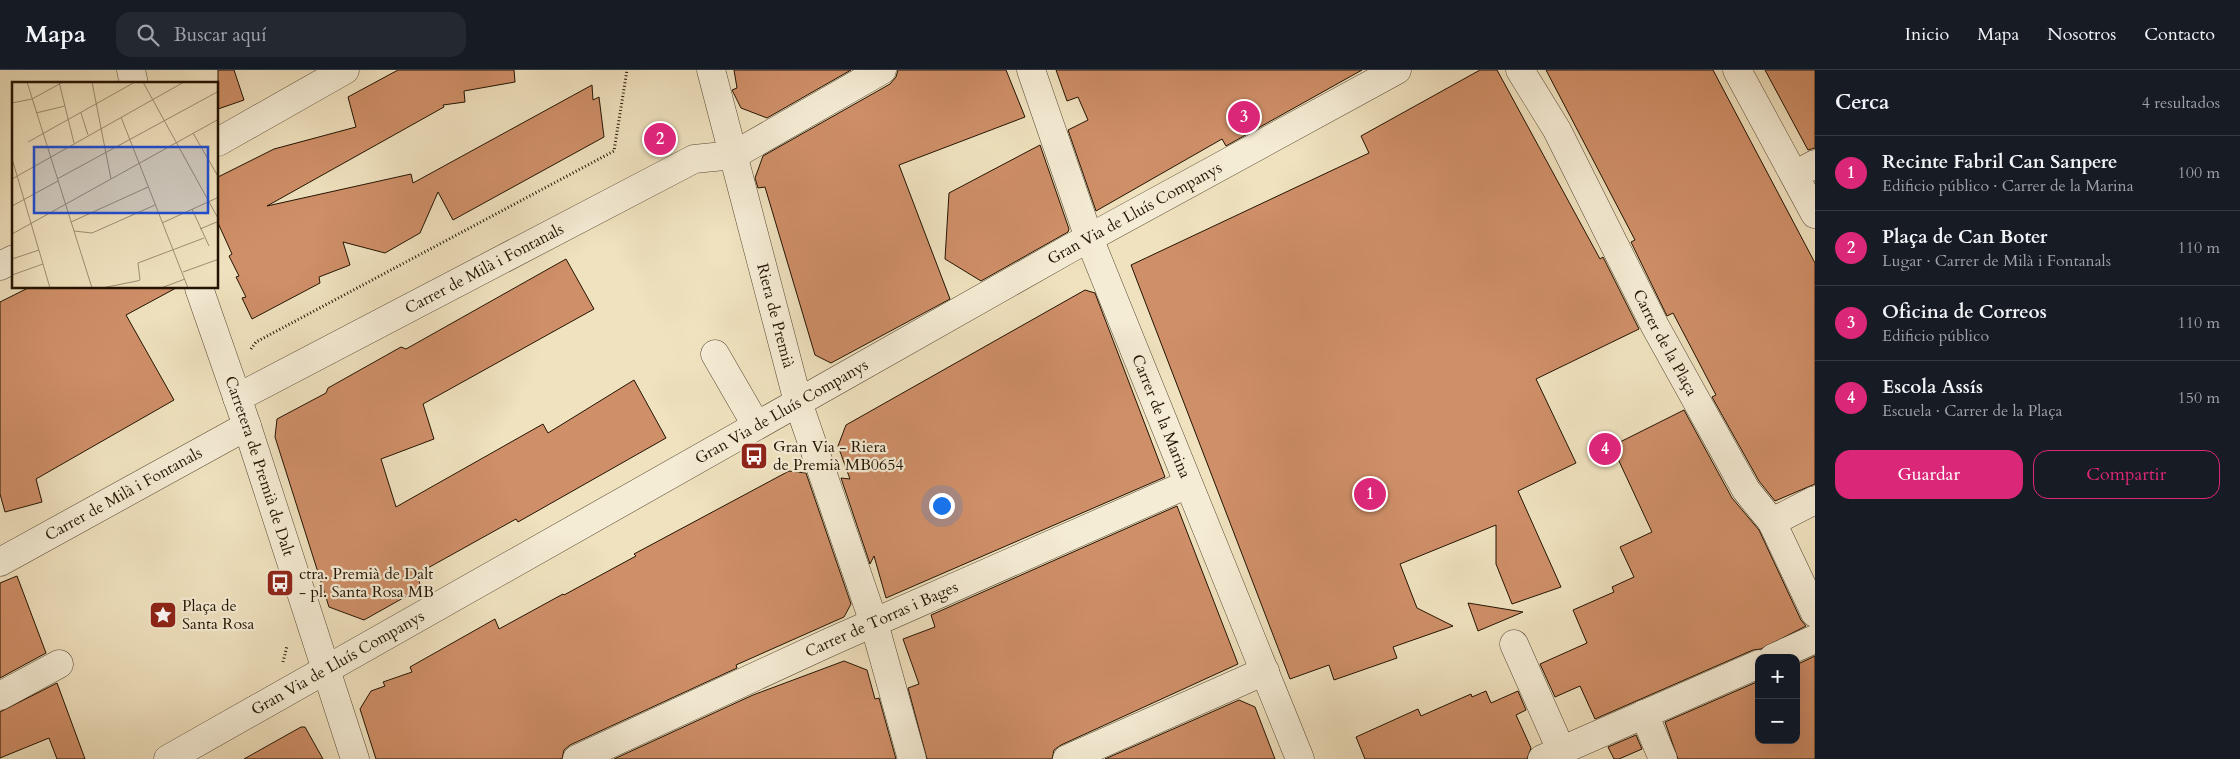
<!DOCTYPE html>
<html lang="es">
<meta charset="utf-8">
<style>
:root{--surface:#171b24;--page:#242831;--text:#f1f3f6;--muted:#9ea1a6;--line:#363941;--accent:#db2777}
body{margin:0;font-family:Cardo,serif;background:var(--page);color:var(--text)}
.controls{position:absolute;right:15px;bottom:15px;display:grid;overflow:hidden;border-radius:10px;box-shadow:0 5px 20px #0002}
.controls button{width:45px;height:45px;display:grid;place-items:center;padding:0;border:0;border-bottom:1px solid var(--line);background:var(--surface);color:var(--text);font:25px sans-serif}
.you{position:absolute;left:941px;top:435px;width:18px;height:18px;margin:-12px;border:4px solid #fff;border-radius:50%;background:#1a73e8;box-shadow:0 0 0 8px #1a73e833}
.badge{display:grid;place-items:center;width:32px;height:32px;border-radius:50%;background:var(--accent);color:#fff;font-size:16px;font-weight:700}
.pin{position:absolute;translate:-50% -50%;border:2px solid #fff;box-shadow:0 1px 5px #0006}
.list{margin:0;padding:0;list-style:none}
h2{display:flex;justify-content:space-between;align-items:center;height:65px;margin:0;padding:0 20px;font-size:21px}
h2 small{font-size:16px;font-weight:400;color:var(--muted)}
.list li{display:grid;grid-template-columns:32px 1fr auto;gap:15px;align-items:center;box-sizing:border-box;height:75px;padding:0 20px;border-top:1px solid var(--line)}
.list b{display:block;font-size:19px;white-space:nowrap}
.list p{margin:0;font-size:16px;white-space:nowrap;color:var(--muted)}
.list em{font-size:16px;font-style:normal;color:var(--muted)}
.actions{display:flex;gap:10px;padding:15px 20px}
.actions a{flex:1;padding:11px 0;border:1px solid var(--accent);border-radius:15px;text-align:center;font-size:18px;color:var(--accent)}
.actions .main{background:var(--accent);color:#fff}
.icon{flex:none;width:28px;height:28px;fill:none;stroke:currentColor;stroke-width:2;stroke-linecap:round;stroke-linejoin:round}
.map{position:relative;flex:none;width:1815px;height:689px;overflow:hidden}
header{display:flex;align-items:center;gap:30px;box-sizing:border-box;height:70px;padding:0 25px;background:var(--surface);border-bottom:1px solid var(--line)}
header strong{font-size:24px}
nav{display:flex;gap:28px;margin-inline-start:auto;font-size:18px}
.search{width:350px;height:45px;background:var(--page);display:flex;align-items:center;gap:12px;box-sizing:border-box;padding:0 18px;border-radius:15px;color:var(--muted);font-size:19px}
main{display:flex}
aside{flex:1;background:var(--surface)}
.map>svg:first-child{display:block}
.building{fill:#cf8f68;stroke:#221302}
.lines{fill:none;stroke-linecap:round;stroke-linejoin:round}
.minor-casing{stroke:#564731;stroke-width:29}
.path{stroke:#221302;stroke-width:3;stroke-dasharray:1 2.5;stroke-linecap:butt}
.minor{stroke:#f5ecd5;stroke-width:28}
.labels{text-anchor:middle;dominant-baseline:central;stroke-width:4.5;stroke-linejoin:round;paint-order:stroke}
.street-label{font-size:16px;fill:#221302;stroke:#f5ecd5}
.poi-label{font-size:16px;fill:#221302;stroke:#f5ecd5;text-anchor:start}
.inset-road{fill:none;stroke:#9e8f73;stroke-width:1}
.view{fill:#1d4ed8;fill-opacity:0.15;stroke:#1d4ed8;stroke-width:2.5}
.inset-edge{fill:none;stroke:#221302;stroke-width:2.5}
</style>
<header>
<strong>Mapa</strong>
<div class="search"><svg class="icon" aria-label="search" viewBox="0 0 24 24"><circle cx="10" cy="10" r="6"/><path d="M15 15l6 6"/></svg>Buscar aquí</div>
<nav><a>Inicio</a><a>Mapa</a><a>Nosotros</a><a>Contacto</a></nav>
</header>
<main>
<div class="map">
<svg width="1815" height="689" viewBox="0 0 1815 689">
<rect width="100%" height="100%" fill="#f0e2bf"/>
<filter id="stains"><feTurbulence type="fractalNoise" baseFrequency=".004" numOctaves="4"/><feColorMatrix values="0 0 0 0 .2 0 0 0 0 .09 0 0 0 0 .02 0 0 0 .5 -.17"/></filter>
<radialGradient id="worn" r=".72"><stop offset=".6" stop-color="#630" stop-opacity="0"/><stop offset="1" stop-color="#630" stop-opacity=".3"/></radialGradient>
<!-- building -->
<g class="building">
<path d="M 218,0 L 234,0 L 244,30 L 218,39 Z"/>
<path d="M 398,0 L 514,0 L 515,12 L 464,21 L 465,32 L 443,35 L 444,37 L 267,136 L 411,104 L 413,113 L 592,15 L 593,30 L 599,27 L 604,67 L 453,150 L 438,122 L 420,163 L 385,183 L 343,172 L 350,195 L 319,207 L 320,213 L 252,249 L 242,228 L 246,227 L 236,207 L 239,206 L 229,186 L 232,184 L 218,153 L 218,107 L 274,79 L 356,57 L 348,27 Z"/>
<path d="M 734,0 L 851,0 L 767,48 L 741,38 L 732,20 L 737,18 Z"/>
<path d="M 898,0 L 1006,0 L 1025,47 L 899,95 L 950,229 L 831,293 L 815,285 L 765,117 L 758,118 L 755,108 L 763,86 L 890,14 L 896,7 Z"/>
<path d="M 1056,0 L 1362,0 L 1226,76 L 1222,69 L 1096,141 L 1068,60 L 1088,50 L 1078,27 L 1067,31 Z"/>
<path d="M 1480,0 L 1497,0 L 1600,189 L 1603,187 L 1639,259 L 1536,309 L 1576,393 L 1518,421 L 1561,517 L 1512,534 L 1496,494 L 1496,455 L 1400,494 L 1417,538 L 1453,556 L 1393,577 L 1397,588 L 1334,610 L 1329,595 L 1290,609 L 1131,195 L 1369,83 L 1361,66 Z"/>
<path d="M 1546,0 L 1713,0 L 1815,193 L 1815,414 L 1775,431 L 1759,411 L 1712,327 L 1716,325 L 1673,243 L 1667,246 L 1631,172 L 1635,170 Z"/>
<path d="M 1765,0 L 1815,0 L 1815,78 L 1808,80 Z"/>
<path d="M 1040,75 L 1069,159 L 1068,162 L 981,211 L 945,189 L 949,123 Z"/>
<path d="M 566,189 L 594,239 L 423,334 L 434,369 L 381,389 L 396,437 L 543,354 L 548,363 L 634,310 L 666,368 L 518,452 L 516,449 L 417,504 L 421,518 L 364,550 L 329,537 L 275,367 L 277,349 L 326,323 L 328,318 L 401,277 L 406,279 Z"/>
<path d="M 28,218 L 176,218 L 126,245 L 174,330 L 36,409 L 42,432 L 5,442 L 0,424 L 0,232 Z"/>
<path d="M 1085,220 L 1095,223 L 1165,407 L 886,528 L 874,486 L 870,494 L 841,408 L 850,409 L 838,376 L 846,355 Z"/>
<path d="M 1684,340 L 1732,428 L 1759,460 L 1801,550 L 1806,556 L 1761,579 L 1753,580 L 1595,649 L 1580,616 L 1555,627 L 1540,594 L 1587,573 L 1573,540 L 1614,522 L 1612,517 L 1634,507 L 1620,477 L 1652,462 L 1612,376 Z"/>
<path d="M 789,401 L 806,403 L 851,534 L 844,547 L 736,595 L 737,598 L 570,675 L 564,680 L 562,689 L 376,689 L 360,639 L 371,621 L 385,616 L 383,612 L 412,602 L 410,597 L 495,549 L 499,559 L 563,524 L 564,525 L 636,486 L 634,484 Z"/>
<path d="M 1177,436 L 1238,594 L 1061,675 L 1054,680 L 1052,689 L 927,689 L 908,618 L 919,614 L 903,569 L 935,557 L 931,545 Z"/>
<path d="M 17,506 L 46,583 L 0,608 L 0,513 Z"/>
<path d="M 1468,533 L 1523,542 L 1478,561 Z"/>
<path d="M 1815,586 L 1815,689 L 1678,689 L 1665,652 L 1759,611 L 1759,670 L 1796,670 L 1796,595 Z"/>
<path d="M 844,591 L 867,600 L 875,629 L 879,628 L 896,689 L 614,689 L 753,625 Z"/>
<path d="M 57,613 L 85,689 L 57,689 L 49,668 L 0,688 L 0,642 Z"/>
<path d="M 1486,621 L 1491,633 L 1518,621 L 1526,640 L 1516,645 L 1531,678 L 1527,689 L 1365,689 L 1356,667 L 1418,639 L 1421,646 L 1471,624 L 1472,627 Z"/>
<path d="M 1239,630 L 1255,637 L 1275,689 L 1105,689 Z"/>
<path d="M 301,657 L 305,657 L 323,689 L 244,689 Z"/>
<path d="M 1636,665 L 1642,679 L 1619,689 L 1614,689 L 1608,677 Z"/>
</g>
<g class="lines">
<!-- minor casing -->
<g class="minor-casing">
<g id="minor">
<path d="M 131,0 L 134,14"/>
<path id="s1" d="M 711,0 L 798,332 L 874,553 L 912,689"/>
<path id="s2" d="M 1031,0 L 1089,168 L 1300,689"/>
<path id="s3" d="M 1520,0 L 1557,60 L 1655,256 L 1746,420 L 1772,452 L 1815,543"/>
<path d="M 1737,0 L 1815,144"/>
<path d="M 218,72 L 345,0"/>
<path d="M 1795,105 L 1815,94"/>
<path d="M 0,196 L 14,189"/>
<path id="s4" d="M 199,218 L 247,356 L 355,689"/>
<path d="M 715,284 L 756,355"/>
<path id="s5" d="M 237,328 L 694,89 L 734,85 L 882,0"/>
<path d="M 1772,452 L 1815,430"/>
<path id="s6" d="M 0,492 L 247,356"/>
<path d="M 1514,574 L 1561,680"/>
<path d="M 1773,588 L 1815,569"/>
<path d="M 0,626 L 59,594"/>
<path d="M 1644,644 L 1663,689"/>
<path id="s7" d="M 168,689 L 1069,179 L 1397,0"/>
<path id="s8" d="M 577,689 L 830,572 L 1188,414"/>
<path d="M 1067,689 L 1265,601"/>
<path d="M 1542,689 L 1759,594"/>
</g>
</g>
<!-- path -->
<g class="path">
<path d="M 251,279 L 256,272 L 614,81 L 627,0"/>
<path d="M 283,592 L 287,576"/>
</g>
<!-- minor -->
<use href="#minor" class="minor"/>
</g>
<!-- icons -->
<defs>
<g id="bus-square" transform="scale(1.4375)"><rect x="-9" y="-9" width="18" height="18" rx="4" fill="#8f2418" stroke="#f5ecd5"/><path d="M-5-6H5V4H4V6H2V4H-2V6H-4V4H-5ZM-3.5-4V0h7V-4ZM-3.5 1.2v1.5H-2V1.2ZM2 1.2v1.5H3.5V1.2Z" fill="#fff"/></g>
<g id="sight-square" transform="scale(1.4375)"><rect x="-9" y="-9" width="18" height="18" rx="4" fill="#8f2418" stroke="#f5ecd5"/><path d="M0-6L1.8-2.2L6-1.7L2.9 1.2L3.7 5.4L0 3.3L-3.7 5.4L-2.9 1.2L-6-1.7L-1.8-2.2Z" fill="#fff"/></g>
</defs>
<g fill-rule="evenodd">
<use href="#bus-square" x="754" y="386"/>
<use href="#bus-square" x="280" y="513"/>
<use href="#sight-square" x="163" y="545"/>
</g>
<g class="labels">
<!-- street labels -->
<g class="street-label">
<text stroke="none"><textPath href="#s7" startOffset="1110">Gran Via de Lluís Companys</textPath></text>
<text stroke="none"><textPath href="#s5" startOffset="279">Carrer de Milà i Fontanals</textPath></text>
<text stroke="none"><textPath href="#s1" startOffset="254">Riera de Premià</textPath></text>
<text stroke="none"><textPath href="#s3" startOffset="309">Carrer de la Plaça</textPath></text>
<text stroke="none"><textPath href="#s7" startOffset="705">Gran Via de Lluís Companys</textPath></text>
<text stroke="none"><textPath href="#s2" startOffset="370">Carrer de la Marina</textPath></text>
<text stroke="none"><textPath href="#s4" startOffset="188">Carretera de Premià de Dalt</textPath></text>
<text stroke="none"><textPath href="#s6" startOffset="141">Carrer de Milà i Fontanals</textPath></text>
<text stroke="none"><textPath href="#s8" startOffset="335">Carrer de Torras i Bages</textPath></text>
<text stroke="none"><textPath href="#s7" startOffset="195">Gran Via de Lluís Companys</textPath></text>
</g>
<!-- poi labels -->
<g class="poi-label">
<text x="773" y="377">Gran Via - Riera<tspan x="773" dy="18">de Premià MB0654</tspan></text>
<text x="299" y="504">ctra. Premià de Dalt<tspan x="299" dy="18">- pl. Santa Rosa MB</tspan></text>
<text x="182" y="536">Plaça de<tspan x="182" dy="18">Santa Rosa</tspan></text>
</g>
</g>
<!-- overview -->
<g transform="translate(12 12)">
<rect width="206" height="206" fill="#f0e2bf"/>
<path class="inset-road" d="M 15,0 L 80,206M 47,0 L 62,61M 80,0 L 99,97M 131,0 L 207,138M 0,21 L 20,17 L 51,0M 24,31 L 53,24M 69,31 L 76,53M 109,35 L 176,206M 181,51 L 207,96M 16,60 L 123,0M 1,80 L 38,206M 0,97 L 172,0M 45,97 L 207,9M 0,124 L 46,99M 180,127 L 197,164M 59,140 L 136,105M 150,141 L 207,115M 188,147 L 207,139M 62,149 L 80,151 L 143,123M 0,152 L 207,37M 0,177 L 27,168M 171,190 L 207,177M 0,193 L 31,182M 90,206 L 125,199 L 128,198 L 126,181 L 192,156M 149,206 L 173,197"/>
<path class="view" d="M 22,65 L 196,65 L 196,131 L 22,131 Z"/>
<rect width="206" height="206" class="inset-edge"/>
</g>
<rect width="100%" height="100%" filter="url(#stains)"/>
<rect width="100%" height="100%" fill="url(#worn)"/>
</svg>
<div class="controls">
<button>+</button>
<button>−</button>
</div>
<div class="you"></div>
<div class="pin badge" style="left:1370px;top:424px">1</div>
<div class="pin badge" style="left:660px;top:69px">2</div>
<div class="pin badge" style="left:1244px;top:47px">3</div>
<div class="pin badge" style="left:1605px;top:379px">4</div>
</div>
<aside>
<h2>Cerca<small>4 resultados</small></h2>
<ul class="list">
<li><span class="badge">1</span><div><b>Recinte Fabril Can Sanpere</b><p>Edificio público · Carrer de la Marina</p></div><em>100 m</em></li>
<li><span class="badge">2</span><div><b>Plaça de Can Boter</b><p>Lugar · Carrer de Milà i Fontanals</p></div><em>110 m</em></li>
<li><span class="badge">3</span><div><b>Oficina de Correos</b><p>Edificio público</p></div><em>110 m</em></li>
<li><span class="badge">4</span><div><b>Escola Assís</b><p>Escuela · Carrer de la Plaça</p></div><em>150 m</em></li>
</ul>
<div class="actions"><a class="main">Guardar</a><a>Compartir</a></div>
</aside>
</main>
